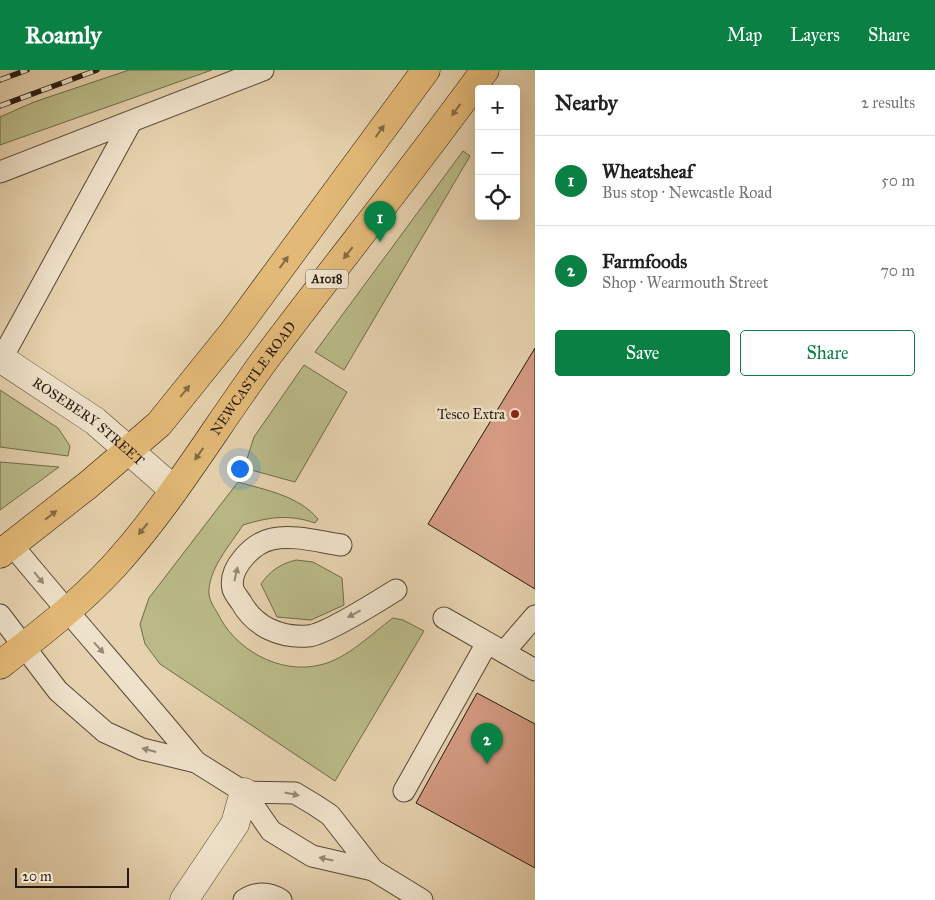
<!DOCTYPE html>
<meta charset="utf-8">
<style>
:root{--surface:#fff;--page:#f6f6f6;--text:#222;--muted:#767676;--line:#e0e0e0;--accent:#0b8043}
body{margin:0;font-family:"IM FELL Great Primer",serif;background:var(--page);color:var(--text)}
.controls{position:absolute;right:15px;top:15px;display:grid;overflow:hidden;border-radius:5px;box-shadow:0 5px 20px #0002}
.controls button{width:45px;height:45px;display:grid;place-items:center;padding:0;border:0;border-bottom:1px solid var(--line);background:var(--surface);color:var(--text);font:25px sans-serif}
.scale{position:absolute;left:15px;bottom:12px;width:114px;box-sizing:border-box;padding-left:5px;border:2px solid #241a0f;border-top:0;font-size:14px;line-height:18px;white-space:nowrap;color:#241a0f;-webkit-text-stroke:4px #efe2ca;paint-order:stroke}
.you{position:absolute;left:239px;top:398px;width:18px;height:18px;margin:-12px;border:4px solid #fff;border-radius:50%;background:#1a73e8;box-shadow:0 0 0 8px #1a73e833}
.badge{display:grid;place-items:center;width:32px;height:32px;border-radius:50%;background:var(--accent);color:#fff;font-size:16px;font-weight:700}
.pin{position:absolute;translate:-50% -41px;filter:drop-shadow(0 1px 2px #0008)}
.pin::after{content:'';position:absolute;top:26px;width:18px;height:15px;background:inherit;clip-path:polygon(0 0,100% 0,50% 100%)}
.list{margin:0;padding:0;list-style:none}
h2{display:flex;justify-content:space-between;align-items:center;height:65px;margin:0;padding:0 20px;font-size:21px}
h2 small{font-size:16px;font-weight:400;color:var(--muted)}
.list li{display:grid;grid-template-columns:32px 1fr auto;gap:15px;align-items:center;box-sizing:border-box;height:90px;padding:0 20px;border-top:1px solid var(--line)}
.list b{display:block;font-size:19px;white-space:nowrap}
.list p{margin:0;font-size:16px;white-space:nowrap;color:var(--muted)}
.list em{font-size:16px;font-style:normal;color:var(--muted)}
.actions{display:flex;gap:10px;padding:15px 20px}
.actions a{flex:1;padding:11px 0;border:1px solid var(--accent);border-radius:5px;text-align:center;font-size:18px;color:var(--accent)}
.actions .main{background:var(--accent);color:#fff}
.icon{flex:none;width:28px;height:28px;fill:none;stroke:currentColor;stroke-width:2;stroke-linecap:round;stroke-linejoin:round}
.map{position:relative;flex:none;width:535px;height:830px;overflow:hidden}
header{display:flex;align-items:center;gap:30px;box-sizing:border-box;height:70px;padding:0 25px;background:var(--accent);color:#fff}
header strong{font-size:24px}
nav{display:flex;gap:28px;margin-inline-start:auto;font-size:18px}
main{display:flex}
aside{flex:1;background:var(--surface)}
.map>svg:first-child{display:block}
.green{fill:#b9ba87;stroke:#6e6a4b}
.building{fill:#d59b83;stroke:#241a0f}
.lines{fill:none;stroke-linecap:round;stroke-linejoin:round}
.lane-casing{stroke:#544837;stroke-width:23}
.street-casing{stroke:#544837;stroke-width:29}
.highway-casing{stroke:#241a0f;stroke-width:29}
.lane{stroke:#efe2ca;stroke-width:21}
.street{stroke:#efe2ca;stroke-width:28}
.highway{stroke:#e3b977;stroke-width:28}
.rail-casing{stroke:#241a0f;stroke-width:5.5}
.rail{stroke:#efe2ca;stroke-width:4;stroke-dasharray:11;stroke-linecap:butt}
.oneway{fill:#846a43}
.oneway2{fill:#948876}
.poi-dot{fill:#8f2418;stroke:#efe2ca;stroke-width:2}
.labels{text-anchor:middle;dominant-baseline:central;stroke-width:5;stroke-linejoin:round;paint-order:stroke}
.shield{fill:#efe2ca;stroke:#615647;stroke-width:1}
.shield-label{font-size:12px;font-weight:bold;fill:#241a0f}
.street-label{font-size:14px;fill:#241a0f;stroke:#efe2ca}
.poi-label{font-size:14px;fill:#241a0f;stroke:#efe2ca;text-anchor:end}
</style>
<header>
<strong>Roamly</strong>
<nav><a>Map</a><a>Layers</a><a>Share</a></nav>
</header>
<main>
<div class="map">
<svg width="535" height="830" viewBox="0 0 535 830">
<rect width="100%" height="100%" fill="#e6d2ae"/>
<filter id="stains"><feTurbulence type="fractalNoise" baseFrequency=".004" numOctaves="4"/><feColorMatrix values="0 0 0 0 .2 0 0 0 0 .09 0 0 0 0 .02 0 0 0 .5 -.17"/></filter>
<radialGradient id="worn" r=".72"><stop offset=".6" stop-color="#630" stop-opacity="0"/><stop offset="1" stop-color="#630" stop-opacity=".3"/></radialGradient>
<!-- green -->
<g class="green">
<path d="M 129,0 L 212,0 L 0,75 L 0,47 L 34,32 Z"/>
<path d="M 463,81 L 470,86 L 344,300 L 315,282 Z"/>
<path d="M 304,295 L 347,322 L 295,412 L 244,398 L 254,367 Z"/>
<path d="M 0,320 L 58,358 L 70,376 L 68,386 L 0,377 Z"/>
<path d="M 0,392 L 59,397 L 0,440 Z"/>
<path d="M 238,412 C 266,420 299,426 318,449 L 315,453 C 289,444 269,447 243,455 C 231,474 207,500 209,525 C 210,531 214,538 217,542 C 234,579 279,605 320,595 C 347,589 371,564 393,548 L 403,550 L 424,561 L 335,711 L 160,594 L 145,574 L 140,554 L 149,528 Z"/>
<path d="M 296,490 L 313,492 L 342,508 L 344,535 L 311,550 L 277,547 L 261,514 C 270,501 280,494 296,490 Z"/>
</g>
<!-- building -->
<g class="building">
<path d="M 535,278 L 535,519 L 428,454 Z"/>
<path d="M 477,623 L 535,654 L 535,798 L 416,733 Z"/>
</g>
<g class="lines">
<!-- lane casing -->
<g class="lane-casing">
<g id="lane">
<path d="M 0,102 L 263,0"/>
<path d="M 2,288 L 131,52"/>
<path d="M 12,475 C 72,548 136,619 196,692"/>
<path d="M 341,475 C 320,472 293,464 272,469 C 253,473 228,498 233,519 C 234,523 239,529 241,532 C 255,557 280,568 308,566 C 325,565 380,530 396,520"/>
<path d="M 0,545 L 58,621 L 105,662 L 142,679 L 196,692 L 244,722 L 271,761 L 312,786 L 373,800 L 422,830"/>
<path d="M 444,548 L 535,600"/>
<path d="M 504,582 L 535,546"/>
<path d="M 404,721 L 487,573"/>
<path d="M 244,722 L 295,723 L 315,735 L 330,745 L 373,800"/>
<path d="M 244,830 C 256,822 269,822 281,830"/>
</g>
</g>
<!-- street casing -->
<g class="street-casing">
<g id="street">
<path id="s1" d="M 0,288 L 95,351 L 174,420"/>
<path d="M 184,830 L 235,754 L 244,722"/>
</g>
</g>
<!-- highway casing -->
<g class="highway-casing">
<g id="highway">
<path d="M 0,484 L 88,415 L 159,354 L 234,261 L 426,0"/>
<path id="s2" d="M 0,595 C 40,564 80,533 114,496 C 172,432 216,356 267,287 C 339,191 415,97 485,0"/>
</g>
</g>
<!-- lane -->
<use href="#lane" class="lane"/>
<!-- street -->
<use href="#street" class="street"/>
<!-- highway -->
<use href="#highway" class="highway"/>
<!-- rail casing -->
<g class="rail-casing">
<g id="rail">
<path d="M 0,10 L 27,0"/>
<path d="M 0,36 L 97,0"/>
</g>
</g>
<!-- rail -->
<use href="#rail" class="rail"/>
</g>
<!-- one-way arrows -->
<defs><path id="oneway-solid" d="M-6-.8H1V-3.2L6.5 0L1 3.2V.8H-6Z" transform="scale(1.25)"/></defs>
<g class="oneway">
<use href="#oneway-solid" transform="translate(456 40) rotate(126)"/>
<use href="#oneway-solid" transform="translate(380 61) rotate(-54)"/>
<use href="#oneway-solid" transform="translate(348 183) rotate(128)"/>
<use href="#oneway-solid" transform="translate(284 192) rotate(-54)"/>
<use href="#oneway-solid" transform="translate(185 321) rotate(-51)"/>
<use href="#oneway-solid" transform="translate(199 384) rotate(125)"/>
<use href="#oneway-solid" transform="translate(51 445) rotate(-38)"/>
<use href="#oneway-solid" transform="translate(143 459) rotate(129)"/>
</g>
<g class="oneway2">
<use href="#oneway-solid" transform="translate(236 504) rotate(-77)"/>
<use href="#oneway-solid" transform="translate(39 508) rotate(51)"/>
<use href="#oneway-solid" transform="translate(354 544) rotate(152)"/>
<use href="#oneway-solid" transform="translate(99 578) rotate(48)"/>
<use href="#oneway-solid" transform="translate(149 680) rotate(-165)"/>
<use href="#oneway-solid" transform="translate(292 724) rotate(12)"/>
<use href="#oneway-solid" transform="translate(326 789) rotate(-168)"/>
</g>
<!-- markers -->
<circle class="poi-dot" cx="515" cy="344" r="5"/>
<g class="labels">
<!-- shield labels -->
<rect class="shield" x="306" y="199.5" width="42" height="19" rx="4"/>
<g class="shield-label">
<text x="327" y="209">A1018</text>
</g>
<!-- street labels -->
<g class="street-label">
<text stroke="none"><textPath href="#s2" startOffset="385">NEWCASTLE ROAD</textPath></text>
<text stroke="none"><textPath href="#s1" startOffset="109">ROSEBERY STREET</textPath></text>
</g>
<!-- poi labels -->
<g class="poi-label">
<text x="505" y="344">Tesco Extra</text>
</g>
</g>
<rect width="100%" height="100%" filter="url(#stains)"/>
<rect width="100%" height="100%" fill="url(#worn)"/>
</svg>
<div class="controls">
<button>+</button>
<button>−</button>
<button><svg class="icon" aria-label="locate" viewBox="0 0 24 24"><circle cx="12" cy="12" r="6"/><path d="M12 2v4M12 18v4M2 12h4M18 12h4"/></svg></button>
</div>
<div class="scale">20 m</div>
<div class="you"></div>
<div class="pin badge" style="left:380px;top:172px">1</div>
<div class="pin badge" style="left:487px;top:694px">2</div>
</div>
<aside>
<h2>Nearby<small>2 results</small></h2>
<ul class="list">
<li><span class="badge">1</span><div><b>Wheatsheaf</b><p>Bus stop · Newcastle Road</p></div><em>50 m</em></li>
<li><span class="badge">2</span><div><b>Farmfoods</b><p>Shop · Wearmouth Street</p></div><em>70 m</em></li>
</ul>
<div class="actions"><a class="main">Save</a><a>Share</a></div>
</aside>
</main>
